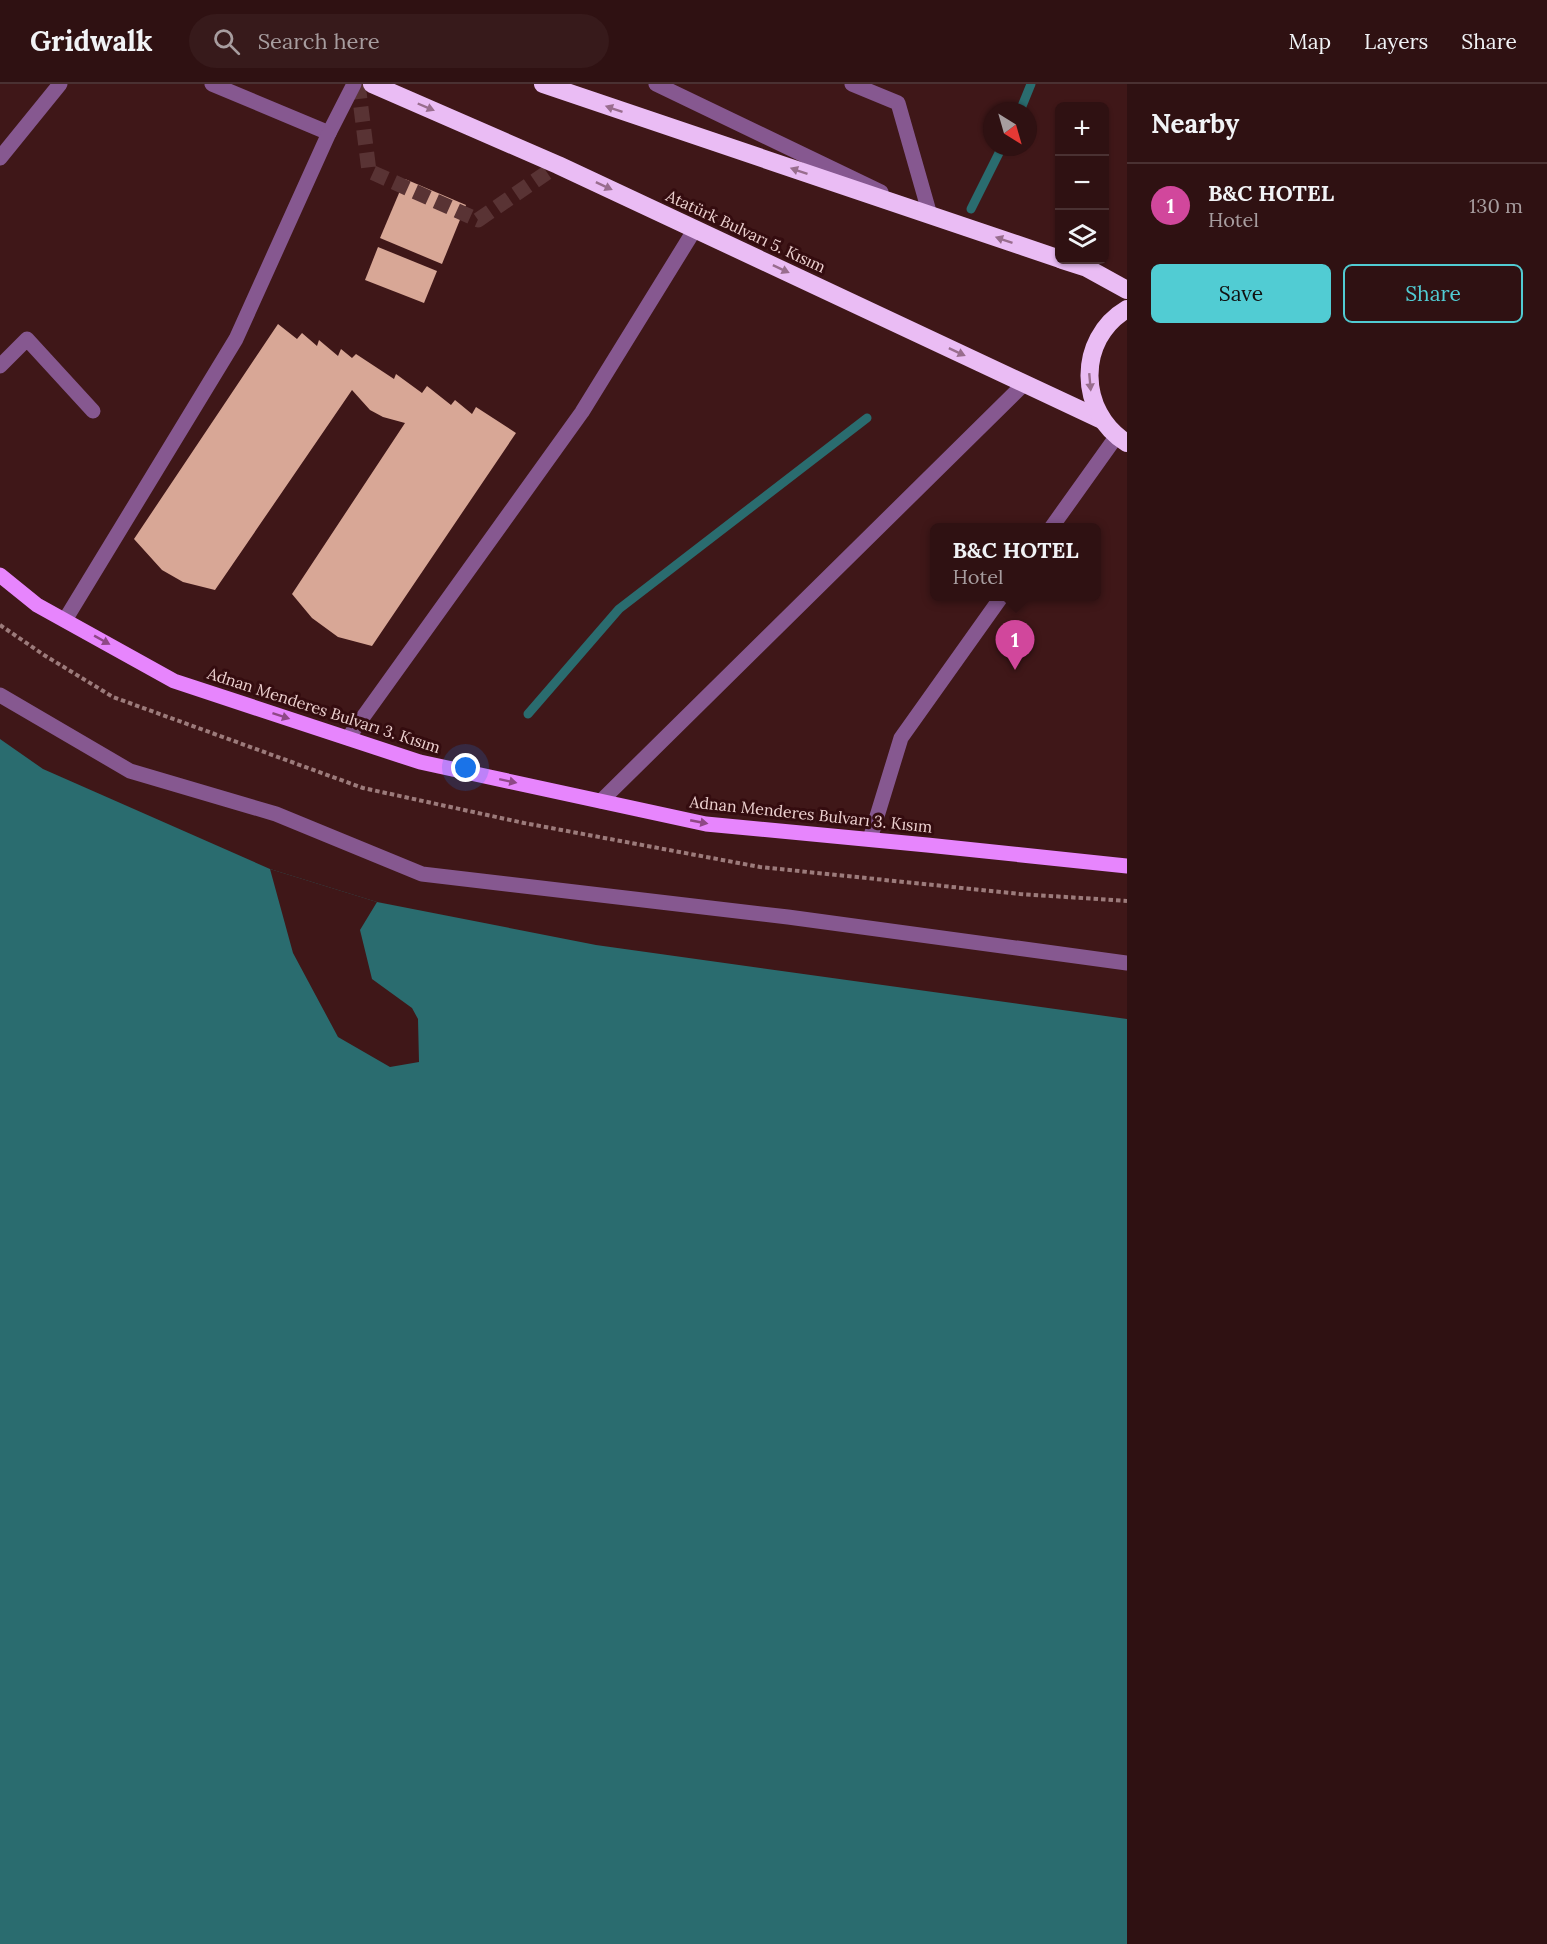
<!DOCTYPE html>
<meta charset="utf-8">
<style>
:root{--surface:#2f1112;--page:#371a1b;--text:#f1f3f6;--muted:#a79d9f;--line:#4a3132;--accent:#51ccd3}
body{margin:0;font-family:Lora,serif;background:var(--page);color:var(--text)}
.controls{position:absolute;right:18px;top:18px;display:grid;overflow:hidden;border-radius:9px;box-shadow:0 2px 4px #0004}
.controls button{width:54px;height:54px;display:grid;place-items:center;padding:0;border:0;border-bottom:2px solid var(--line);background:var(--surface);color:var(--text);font:30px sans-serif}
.compass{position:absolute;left:983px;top:18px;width:54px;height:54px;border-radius:50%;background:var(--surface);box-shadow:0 2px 4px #0004;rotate:143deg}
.you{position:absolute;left:466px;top:684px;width:21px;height:21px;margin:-15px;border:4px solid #fff;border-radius:50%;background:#1a73e8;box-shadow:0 0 0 9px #1a73e833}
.badge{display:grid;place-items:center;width:39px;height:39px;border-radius:50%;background:var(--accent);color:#fff;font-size:20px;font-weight:700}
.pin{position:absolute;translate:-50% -50px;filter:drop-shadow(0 2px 3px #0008)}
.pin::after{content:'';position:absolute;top:32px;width:21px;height:18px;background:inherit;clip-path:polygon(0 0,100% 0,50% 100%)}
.popup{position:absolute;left:930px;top:439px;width:171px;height:78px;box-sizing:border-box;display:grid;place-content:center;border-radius:9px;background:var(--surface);filter:drop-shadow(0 2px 4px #0005);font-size:20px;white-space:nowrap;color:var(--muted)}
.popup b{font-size:22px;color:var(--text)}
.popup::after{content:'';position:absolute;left:50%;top:100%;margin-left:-12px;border:12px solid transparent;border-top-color:var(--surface)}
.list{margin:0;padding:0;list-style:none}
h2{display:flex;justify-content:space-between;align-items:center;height:78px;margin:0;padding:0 24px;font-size:26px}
h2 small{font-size:20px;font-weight:400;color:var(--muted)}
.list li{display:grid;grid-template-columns:39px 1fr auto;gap:18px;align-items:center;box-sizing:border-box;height:84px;padding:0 24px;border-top:2px solid var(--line)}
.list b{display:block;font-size:22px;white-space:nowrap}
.list p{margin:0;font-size:20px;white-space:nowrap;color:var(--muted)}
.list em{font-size:20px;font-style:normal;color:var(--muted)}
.actions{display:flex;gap:12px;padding:18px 24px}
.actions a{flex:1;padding:14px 0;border:2px solid var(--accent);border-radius:9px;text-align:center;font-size:21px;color:var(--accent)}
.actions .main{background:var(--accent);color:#111}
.icon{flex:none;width:33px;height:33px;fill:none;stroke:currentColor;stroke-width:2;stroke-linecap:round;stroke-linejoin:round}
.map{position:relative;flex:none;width:1127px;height:1860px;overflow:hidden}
header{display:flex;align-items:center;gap:36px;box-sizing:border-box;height:84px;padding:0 30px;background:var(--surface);border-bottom:2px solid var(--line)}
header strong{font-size:28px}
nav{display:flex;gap:33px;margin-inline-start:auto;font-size:21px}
.search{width:420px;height:54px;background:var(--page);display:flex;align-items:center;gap:15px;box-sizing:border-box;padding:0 21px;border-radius:33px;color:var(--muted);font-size:22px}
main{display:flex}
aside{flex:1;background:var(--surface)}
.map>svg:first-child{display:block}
.water{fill:#2a6c6f}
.pier{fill:#3f1718}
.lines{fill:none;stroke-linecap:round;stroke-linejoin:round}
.stream{stroke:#2a6c6f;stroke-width:9}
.building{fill:#d8a796}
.minor-tunnel{stroke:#593334;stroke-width:15;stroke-dasharray:15 8;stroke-linecap:butt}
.path{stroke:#9c7b7b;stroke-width:4;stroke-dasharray:4.5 3;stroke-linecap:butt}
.minor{stroke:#865890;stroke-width:15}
.major{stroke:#e785fd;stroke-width:15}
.highway{stroke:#eabcf4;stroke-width:18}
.oneway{fill:#986d8d}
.oneway2{fill:#8e4886}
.labels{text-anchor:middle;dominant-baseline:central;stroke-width:6;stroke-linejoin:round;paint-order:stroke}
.street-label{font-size:16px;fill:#edd1d0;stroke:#340c0f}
</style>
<header>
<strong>Gridwalk</strong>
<div class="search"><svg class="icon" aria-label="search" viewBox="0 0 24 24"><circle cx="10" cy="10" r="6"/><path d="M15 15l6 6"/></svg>Search here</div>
<nav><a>Map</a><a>Layers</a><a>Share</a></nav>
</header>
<main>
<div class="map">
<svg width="1127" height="1860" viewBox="0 0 1127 1860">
<rect width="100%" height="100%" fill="#3f1718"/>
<!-- water -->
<path class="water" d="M 0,655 L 43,685 L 270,785 L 377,818 L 596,861 L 1127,935 L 1127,1860 L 0,1860 Z"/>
<!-- pier -->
<path class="pier" d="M 270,785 L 377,818 L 360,846 L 372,895 L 412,924 L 418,935 L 419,978 L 390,983 L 338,953 L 293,869 Z"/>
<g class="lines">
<!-- stream -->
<g class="stream">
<path d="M 1020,27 L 1031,0"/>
<path d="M 971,125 L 1002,63"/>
<path d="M 528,630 L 619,525 L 867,334"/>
</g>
</g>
<!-- building -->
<g class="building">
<path d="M 405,95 L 466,121 L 442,180 L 380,154 Z"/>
<path d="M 378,163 L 437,187 L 424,219 L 365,196 Z"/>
<path d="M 278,240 L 297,255 L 302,249 L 317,262 L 319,256 L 338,272 L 341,265 L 352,274 L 356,270 L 394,295 L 396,290 L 422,309 L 427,302 L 451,321 L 455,316 L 472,330 L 476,323 L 516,349 L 372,562 L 338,553 L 312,534 L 292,510 L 405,339 L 383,333 L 370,326 L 352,306 L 215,506 L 183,498 L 162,486 L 134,455 Z"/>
</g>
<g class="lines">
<!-- minor-tunnel -->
<path class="minor-tunnel" d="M 358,0 L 369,87 L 478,136 L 558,81"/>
<!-- path -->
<path class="path" d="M 0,541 L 44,571 L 113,613 L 363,704 L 524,739 L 760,783 L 1020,810 L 1127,817"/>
<!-- minor -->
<g class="minor">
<path d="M 212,0 L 329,49"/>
<path d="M 656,0 L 881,108"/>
<path d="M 852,0 L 898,19 L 930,131"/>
<path d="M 0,74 L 60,0"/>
<path d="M 0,282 L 27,255 L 93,327"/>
<path d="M 1051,444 L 1116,353"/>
<path d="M 65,536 L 236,255 L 329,49 L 354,0"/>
<path d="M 0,611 L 130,687 L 276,730 L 422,790 L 788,833 L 1127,879"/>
<path d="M 348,654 L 582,328 L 695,145"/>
<path d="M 601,717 L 1025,299"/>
<path d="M 870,755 L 901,654 L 1002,512"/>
</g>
<!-- major -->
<path class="major" d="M 0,491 L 37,521 L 174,597 L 420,678 L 706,740 L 927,761 L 1127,782"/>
<!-- highway -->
<g class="highway">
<path d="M 372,0 L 558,81 L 1100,335"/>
<path d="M 543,0 L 1060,175"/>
<path d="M 1062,176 L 1087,184 L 1127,206"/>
<path d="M 1127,225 C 1076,255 1078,329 1127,359"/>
</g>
</g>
<!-- one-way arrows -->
<defs><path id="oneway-solid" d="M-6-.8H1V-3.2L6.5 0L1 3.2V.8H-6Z" transform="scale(1.5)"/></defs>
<g class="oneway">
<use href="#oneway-solid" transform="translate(426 23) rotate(23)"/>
<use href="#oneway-solid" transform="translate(614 25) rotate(-161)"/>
<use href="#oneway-solid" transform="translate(799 87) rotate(-161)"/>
<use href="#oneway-solid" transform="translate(604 102) rotate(25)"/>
<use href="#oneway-solid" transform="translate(1004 156) rotate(-161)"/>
<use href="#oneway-solid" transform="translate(781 185) rotate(25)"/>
<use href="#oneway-solid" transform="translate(957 268) rotate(25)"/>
<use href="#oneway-solid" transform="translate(1090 298) rotate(85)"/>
</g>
<g class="oneway2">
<use href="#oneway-solid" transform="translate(102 556) rotate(29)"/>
<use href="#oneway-solid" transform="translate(281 632) rotate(18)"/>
<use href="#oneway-solid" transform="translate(508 697) rotate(12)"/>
<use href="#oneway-solid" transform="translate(699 738) rotate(11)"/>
</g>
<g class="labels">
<!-- street labels -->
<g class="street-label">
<text transform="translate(746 147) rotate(25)">Atatürk Bulvarı 5. Kısım</text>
<text transform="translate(324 626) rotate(18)">Adnan Menderes Bulvarı 3. Kısım</text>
<text transform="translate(811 730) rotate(6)">Adnan Menderes Bulvarı 3. Kısım</text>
</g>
</g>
</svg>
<div class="controls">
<button>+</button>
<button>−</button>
<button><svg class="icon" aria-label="layers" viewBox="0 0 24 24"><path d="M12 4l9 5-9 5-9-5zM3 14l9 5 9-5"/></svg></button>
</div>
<svg class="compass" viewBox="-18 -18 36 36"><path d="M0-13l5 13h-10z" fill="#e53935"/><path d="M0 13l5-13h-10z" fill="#a79d9f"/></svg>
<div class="you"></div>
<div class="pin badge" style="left:1015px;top:586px;background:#d1479c">1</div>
<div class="popup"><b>B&amp;C HOTEL</b>Hotel</div>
</div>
<aside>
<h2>Nearby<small></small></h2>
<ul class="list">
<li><span class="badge" style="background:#d1479c">1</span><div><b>B&amp;C HOTEL</b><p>Hotel</p></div><em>130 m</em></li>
</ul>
<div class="actions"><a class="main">Save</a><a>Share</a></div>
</aside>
</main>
